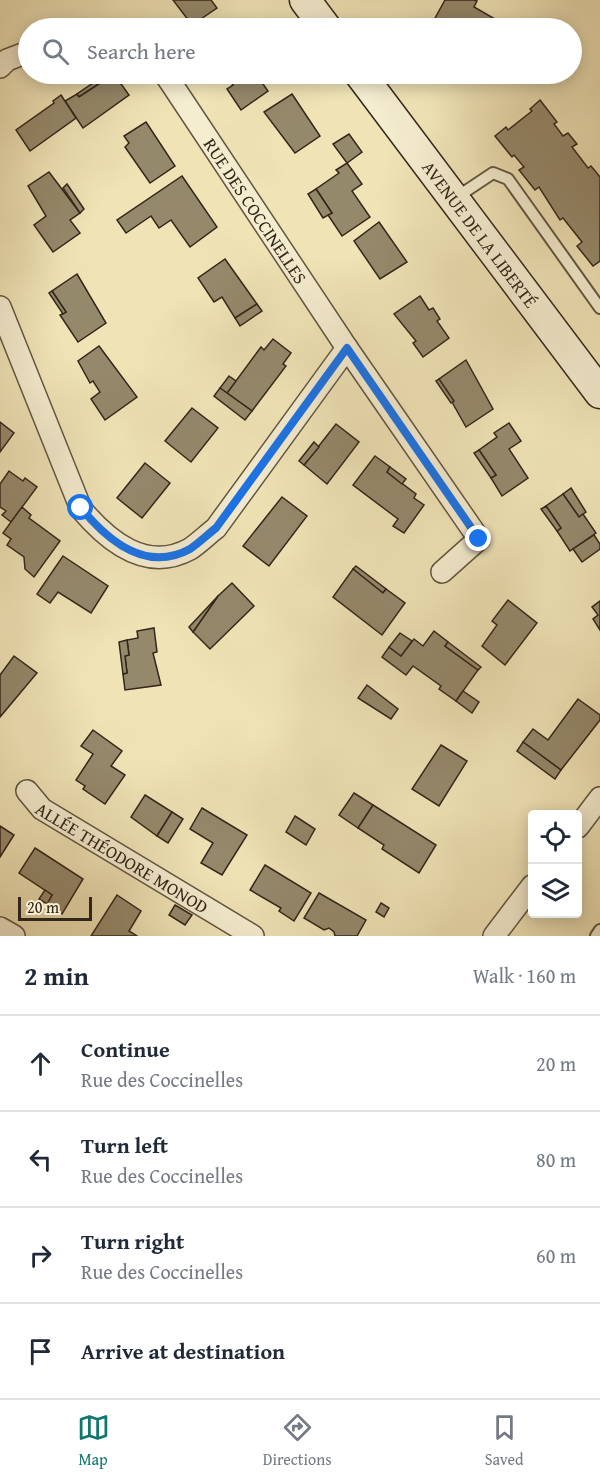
<!DOCTYPE html>
<meta charset="utf-8">
<style>
:root{--surface:#fff;--page:#f6f6f7;--text:#1f2937;--muted:#747a83;--line:#e0e1e3;--accent:#0f766e}
body{margin:0;font-family:"Gentium Book Plus",serif;background:var(--page);color:var(--text)}
.controls{position:absolute;right:18px;bottom:18px;display:grid;overflow:hidden;border-radius:6px;box-shadow:0 3px 15px #0003}
.controls button{width:54px;height:54px;display:grid;place-items:center;padding:0;border:0;border-bottom:2px solid var(--line);background:var(--surface);color:var(--text);font:30px sans-serif}
.scale{position:absolute;left:18px;bottom:15px;width:74px;box-sizing:border-box;padding-left:6px;border:3px solid #33261a;border-top:0;font-size:16px;line-height:21px;white-space:nowrap;color:#33261a;-webkit-text-stroke:4px #f5edd0;paint-order:stroke}
.stop{position:absolute;width:18px;height:18px;margin:-14px;border:4px solid #1a73e8;border-radius:50%;background:#fff}
.stop.end{background:#1a73e8;border-color:#fff;box-shadow:0 2px 6px #0008}
.list{margin:0;padding:0;list-style:none}
h2{display:flex;justify-content:space-between;align-items:center;height:78px;margin:0;padding:0 24px;font-size:26px}
h2 small{font-size:20px;font-weight:400;color:var(--muted)}
.list li{display:grid;grid-template-columns:39px 1fr auto;gap:18px;align-items:center;box-sizing:border-box;height:96px;padding:0 24px;border-top:2px solid var(--line)}
.list b{display:block;font-size:22px;white-space:nowrap}
.list p{margin:0;font-size:20px;white-space:nowrap;color:var(--muted)}
.list em{font-size:20px;font-style:normal;color:var(--muted)}
.icon{flex:none;width:33px;height:33px;fill:none;stroke:currentColor;stroke-width:2;stroke-linecap:round;stroke-linejoin:round}
.map{position:relative;flex:none;width:600px;height:936px;overflow:hidden}
.search{position:absolute;background:var(--surface);box-shadow:0 3px 15px #0003;left:18px;right:18px;top:18px;height:66px;display:flex;align-items:center;gap:15px;box-sizing:border-box;padding:0 21px;border-radius:33px;color:var(--muted);font-size:22px}
.sheet{height:462px;background:var(--surface)}
nav{display:flex;justify-content:space-around;align-items:center;box-sizing:border-box;height:84px;border-top:2px solid var(--line);background:var(--surface);font-size:16px;color:var(--muted)}
nav a{display:grid;justify-items:center;gap:3px}
nav .on{color:var(--accent)}
.map>svg:first-child{display:block}
.building{fill:#95896c;stroke:#33261a;stroke-width:1.5}
.lines{fill:none;stroke-linecap:round;stroke-linejoin:round}
.lane-casing{stroke:#625641;stroke-width:14}
.street-casing{stroke:#625641;stroke-width:24}
.secondary-casing{stroke:#33261a;stroke-width:33}
.lane{stroke:#f5edd0;stroke-width:10}
.street{stroke:#f5edd0;stroke-width:21}
.secondary{stroke:#f5edd0;stroke-width:30}
.route{stroke:#1a73e8;stroke-width:8}
.labels{text-anchor:middle;dominant-baseline:central;stroke-width:6;stroke-linejoin:round;paint-order:stroke}
.street-label{font-size:18px;fill:#33261a;stroke:#f5edd0}
</style>
<div class="map">
<svg width="600" height="936" viewBox="0 0 600 936">
<rect width="100%" height="100%" fill="#f0e4b7"/>
<filter id="stains"><feTurbulence type="fractalNoise" baseFrequency=".00333" numOctaves="4"/><feColorMatrix values="0 0 0 0 .2 0 0 0 0 .09 0 0 0 0 .02 0 0 0 .5 -.17"/></filter>
<radialGradient id="worn" r=".72"><stop offset=".6" stop-color="#630" stop-opacity="0"/><stop offset="1" stop-color="#630" stop-opacity=".3"/></radialGradient>
<!-- building -->
<g class="building">
<path d="M 173,0 L 211,0 L 217,8 L 192,25 Z"/>
<path d="M 445,0 L 474,0 L 477,1 L 474,7 L 495,19 L 490,28 L 449,28 L 434,20 Z"/>
<path d="M 106,74 L 114,74 L 79,97 L 77,94 Z"/>
<path d="M 114,74 L 129,95 L 83,128 L 65,101 L 77,94 L 79,97 Z"/>
<path d="M 225,74 L 256,74 L 268,91 L 241,110 L 227,89 L 233,85 Z"/>
<path d="M 292,94 L 320,136 L 295,153 L 264,112 Z"/>
<path d="M 61,95 L 76,118 L 30,151 L 16,130 L 54,103 L 53,101 Z"/>
<path d="M 540,100 L 557,122 L 554,124 L 563,136 L 568,133 L 577,144 L 572,147 L 588,168 L 591,166 L 600,177 L 600,261 L 593,266 L 577,246 L 582,242 L 563,218 L 560,220 L 539,187 L 535,190 L 519,170 L 524,167 L 514,155 L 512,157 L 495,136 L 506,127 L 508,130 L 532,111 L 530,109 Z"/>
<path d="M 146,122 L 175,166 L 150,183 L 125,147 L 129,143 L 124,136 Z"/>
<path d="M 349,134 L 362,152 L 347,163 L 333,144 Z"/>
<path d="M 347,163 L 362,184 L 352,191 L 370,217 L 342,236 L 328,215 L 332,213 L 316,189 L 339,173 L 336,170 Z"/>
<path d="M 49,172 L 80,213 L 70,220 L 80,233 L 53,252 L 34,225 L 46,216 L 28,186 Z"/>
<path d="M 182,176 L 217,227 L 190,247 L 171,220 L 159,228 L 151,216 L 126,233 L 117,220 Z"/>
<path d="M 67,184 L 84,209 L 80,213 L 63,188 Z"/>
<path d="M 316,189 L 332,213 L 323,218 L 308,194 Z"/>
<path d="M 379,222 L 407,262 L 380,279 L 354,241 Z"/>
<path d="M 225,259 L 257,304 L 235,318 L 222,297 L 214,302 L 198,278 Z"/>
<path d="M 77,274 L 106,323 L 78,342 L 60,315 L 66,312 L 52,291 Z"/>
<path d="M 52,291 L 66,312 L 63,314 L 49,293 Z"/>
<path d="M 420,296 L 429,310 L 433,308 L 440,319 L 437,321 L 449,338 L 423,357 L 413,343 L 416,341 L 394,314 Z"/>
<path d="M 257,304 L 262,311 L 240,326 L 235,318 Z"/>
<path d="M 273,339 L 291,353 L 283,364 L 286,366 L 252,411 L 227,393 L 261,347 L 264,350 Z"/>
<path d="M 99,346 L 137,397 L 105,420 L 91,399 L 100,392 L 93,381 L 90,383 L 78,361 Z"/>
<path d="M 466,360 L 493,409 L 466,427 L 439,379 Z"/>
<path d="M 229,376 L 236,381 L 227,393 L 220,388 Z"/>
<path d="M 439,379 L 454,401 L 451,403 L 436,381 Z"/>
<path d="M 220,388 L 252,411 L 245,420 L 214,396 Z"/>
<path d="M 192,408 L 218,428 L 191,462 L 165,441 Z"/>
<path d="M 0,422 L 14,433 L 0,452 Z"/>
<path d="M 509,423 L 521,441 L 509,449 L 528,478 L 502,496 L 491,478 L 496,475 L 479,450 L 497,437 L 494,433 Z"/>
<path d="M 336,424 L 359,442 L 327,484 L 304,465 Z"/>
<path d="M 314,442 L 319,447 L 304,465 L 299,461 Z"/>
<path d="M 479,450 L 496,475 L 491,478 L 474,453 Z"/>
<path d="M 375,456 L 390,467 L 387,472 L 416,494 L 414,498 L 424,505 L 404,533 L 393,526 L 398,519 L 353,485 Z"/>
<path d="M 145,463 L 170,483 L 142,518 L 117,498 Z"/>
<path d="M 390,467 L 406,479 L 402,484 L 387,472 Z"/>
<path d="M 9,471 L 23,481 L 25,478 L 37,487 L 11,522 L 2,515 L 6,511 L 0,507 L 0,484 Z"/>
<path d="M 571,488 L 586,512 L 579,517 L 563,494 Z"/>
<path d="M 563,494 L 579,517 L 583,514 L 596,533 L 570,551 L 557,531 L 561,528 L 546,506 Z"/>
<path d="M 282,497 L 307,516 L 269,566 L 243,546 Z"/>
<path d="M 546,506 L 561,528 L 557,531 L 541,509 Z"/>
<path d="M 22,507 L 31,515 L 29,518 L 60,541 L 34,577 L 25,569 L 24,557 L 7,545 L 11,539 L 3,533 Z"/>
<path d="M 594,535 L 600,544 L 600,549 L 582,562 L 573,549 Z"/>
<path d="M 63,556 L 108,586 L 91,613 L 58,592 L 50,603 L 37,594 Z"/>
<path d="M 356,566 L 386,589 L 383,593 L 353,569 Z"/>
<path d="M 353,569 L 383,593 L 386,589 L 405,603 L 382,635 L 333,597 Z"/>
<path d="M 232,583 L 254,606 L 210,649 L 193,632 L 218,596 Z"/>
<path d="M 218,596 L 193,632 L 189,627 Z"/>
<path d="M 508,600 L 537,623 L 505,665 L 482,646 L 497,625 L 492,621 Z"/>
<path d="M 600,601 L 600,630 L 593,619 L 598,615 L 592,607 Z"/>
<path d="M 154,628 L 157,652 L 153,653 L 161,685 L 125,690 L 123,674 L 127,673 L 125,656 L 129,655 L 127,640 L 138,638 L 137,631 Z"/>
<path d="M 434,631 L 448,642 L 445,646 L 478,670 L 456,701 L 439,689 L 441,686 L 413,666 L 406,675 L 382,657 L 389,647 L 401,656 L 414,639 L 423,646 Z"/>
<path d="M 400,633 L 412,641 L 401,656 L 389,647 Z"/>
<path d="M 127,640 L 129,655 L 125,656 L 127,673 L 123,674 L 119,642 Z"/>
<path d="M 448,642 L 481,667 L 478,670 L 445,646 Z"/>
<path d="M 14,656 L 37,673 L 0,717 L 0,675 Z"/>
<path d="M 367,685 L 398,709 L 391,719 L 358,698 Z"/>
<path d="M 463,691 L 479,702 L 472,713 L 456,701 Z"/>
<path d="M 578,699 L 600,715 L 600,720 L 561,770 L 523,742 L 533,729 L 548,740 Z"/>
<path d="M 93,730 L 122,751 L 111,766 L 125,775 L 105,804 L 83,789 L 85,786 L 76,780 L 93,754 L 81,746 Z"/>
<path d="M 523,742 L 561,770 L 555,779 L 517,751 Z"/>
<path d="M 441,745 L 467,761 L 439,806 L 412,789 Z"/>
<path d="M 354,793 L 373,805 L 358,828 L 339,815 Z"/>
<path d="M 145,795 L 172,812 L 157,836 L 131,817 Z"/>
<path d="M 373,805 L 436,845 L 419,873 L 382,849 L 384,845 L 358,828 Z"/>
<path d="M 202,808 L 247,835 L 222,875 L 201,863 L 213,843 L 190,829 Z"/>
<path d="M 172,812 L 183,819 L 168,843 L 157,836 Z"/>
<path d="M 295,816 L 315,829 L 306,845 L 286,832 Z"/>
<path d="M 0,826 L 14,835 L 0,857 Z"/>
<path d="M 35,848 L 83,879 L 62,914 L 47,904 L 52,895 L 19,873 Z"/>
<path d="M 265,865 L 311,893 L 294,921 L 279,911 L 281,908 L 250,890 Z"/>
<path d="M 45,890 L 52,895 L 47,904 L 39,899 Z"/>
<path d="M 319,893 L 366,920 L 357,936 L 335,936 L 334,932 L 329,928 L 324,930 L 304,918 Z"/>
<path d="M 117,895 L 141,911 L 129,931 L 137,936 L 91,936 Z"/>
<path d="M 381,903 L 389,908 L 384,917 L 376,912 Z"/>
<path d="M 175,905 L 192,915 L 185,925 L 169,915 Z"/>
</g>
<g class="lines">
<!-- lane casing -->
<g class="lane-casing">
<g id="lane">
<path d="M 457,197 L 493,173 L 508,179 L 600,308"/>
<path d="M 596,936 L 600,930"/>
</g>
</g>
<!-- street casing -->
<g class="street-casing">
<g id="street">
<path d="M 0,67 L 7,60 L 28,52"/>
<path id="s1" d="M 165,74 L 347,348 L 479,539 L 442,572"/>
<path d="M 0,307 L 81,509 C 108,541 146,573 190,549 C 199,543 207,535 216,528 L 347,348"/>
<path id="s2" d="M 27,791 L 42,809 L 253,936"/>
<path d="M 578,827 L 600,798"/>
<path d="M 0,928 L 14,936"/>
<path d="M 494,936 L 532,886"/>
</g>
</g>
<!-- secondary casing -->
<g class="secondary-casing">
<g id="secondary">
<path d="M 305,0 L 326,28"/>
<path id="s3" d="M 360,74 L 600,393"/>
</g>
</g>
<!-- lane -->
<use href="#lane" class="lane"/>
<!-- street -->
<use href="#street" class="street"/>
<!-- secondary -->
<use href="#secondary" class="secondary"/>
</g>
<g class="lines">
<!-- route -->
<path class="route" d="M 81,508 C 108,541 146,573 190,549 C 199,543 207,535 216,528 L 347,348 L 479,539"/>
</g>
<g class="labels">
<!-- street labels -->
<g class="street-label">
<text stroke="none"><textPath href="#s1" startOffset="164">RUE DES COCCINELLES</textPath></text>
<text stroke="none"><textPath href="#s3" startOffset="200">AVENUE DE LA LIBERTÉ</textPath></text>
<text stroke="none"><textPath href="#s2" startOffset="117">ALLÉE THÉODORE MONOD</textPath></text>
</g>
</g>
<rect width="100%" height="100%" filter="url(#stains)"/>
<rect width="100%" height="100%" fill="url(#worn)"/>
</svg>
<div class="controls">
<button><svg class="icon" aria-label="locate" viewBox="0 0 24 24"><circle cx="12" cy="12" r="6"/><path d="M12 2v4M12 18v4M2 12h4M18 12h4"/></svg></button>
<button><svg class="icon" aria-label="layers" viewBox="0 0 24 24"><path d="M12 4l9 5-9 5-9-5zM3 14l9 5 9-5"/></svg></button>
</div>
<div class="scale">20 m</div>
<div class="stop" style="left:81px;top:508px"></div>
<div class="stop end" style="left:479px;top:539px"></div>
<div class="search"><svg class="icon" aria-label="search" viewBox="0 0 24 24"><circle cx="10" cy="10" r="6"/><path d="M15 15l6 6"/></svg>Search here</div>
</div>
<section class="sheet">
<h2>2 min<small>Walk · 160 m</small></h2>
<ul class="list">
<li><svg class="icon" aria-label="ahead" viewBox="0 0 24 24"><path d="M12 20V5M6 11l6-6 6 6"/></svg><div><b>Continue</b><p>Rue des Coccinelles</p></div><em>20 m</em></li>
<li><svg class="icon" aria-label="left" viewBox="0 0 24 24"><path d="M17 20v-9H6M10 6l-5 5 5 5"/></svg><div><b>Turn left</b><p>Rue des Coccinelles</p></div><em>80 m</em></li>
<li><svg class="icon" aria-label="right" viewBox="0 0 24 24"><path d="M7 20v-9h11M14 6l5 5-5 5"/></svg><div><b>Turn right</b><p>Rue des Coccinelles</p></div><em>60 m</em></li>
<li><svg class="icon" aria-label="arrive" viewBox="0 0 24 24"><path d="M6 21V4h12l-3 4 3 4H6"/></svg><div><b>Arrive at destination</b></div></li>
</ul>
</section>
<nav>
<a class="on"><svg class="icon" aria-label="map" viewBox="0 0 24 24"><path d="M3 6l6-2 6 2 6-2v14l-6 2-6-2-6 2zM9 4v14M15 6v14"/></svg>Map</a>
<a><svg class="icon" aria-label="directions" viewBox="0 0 24 24"><path d="M12 3l9 9-9 9-9-9zM9 14v-3h6M13 9l2 2-2 2"/></svg>Directions</a>
<a><svg class="icon" aria-label="saved" viewBox="0 0 24 24"><path d="M7 4h10v16l-5-4-5 4z"/></svg>Saved</a>
</nav>
